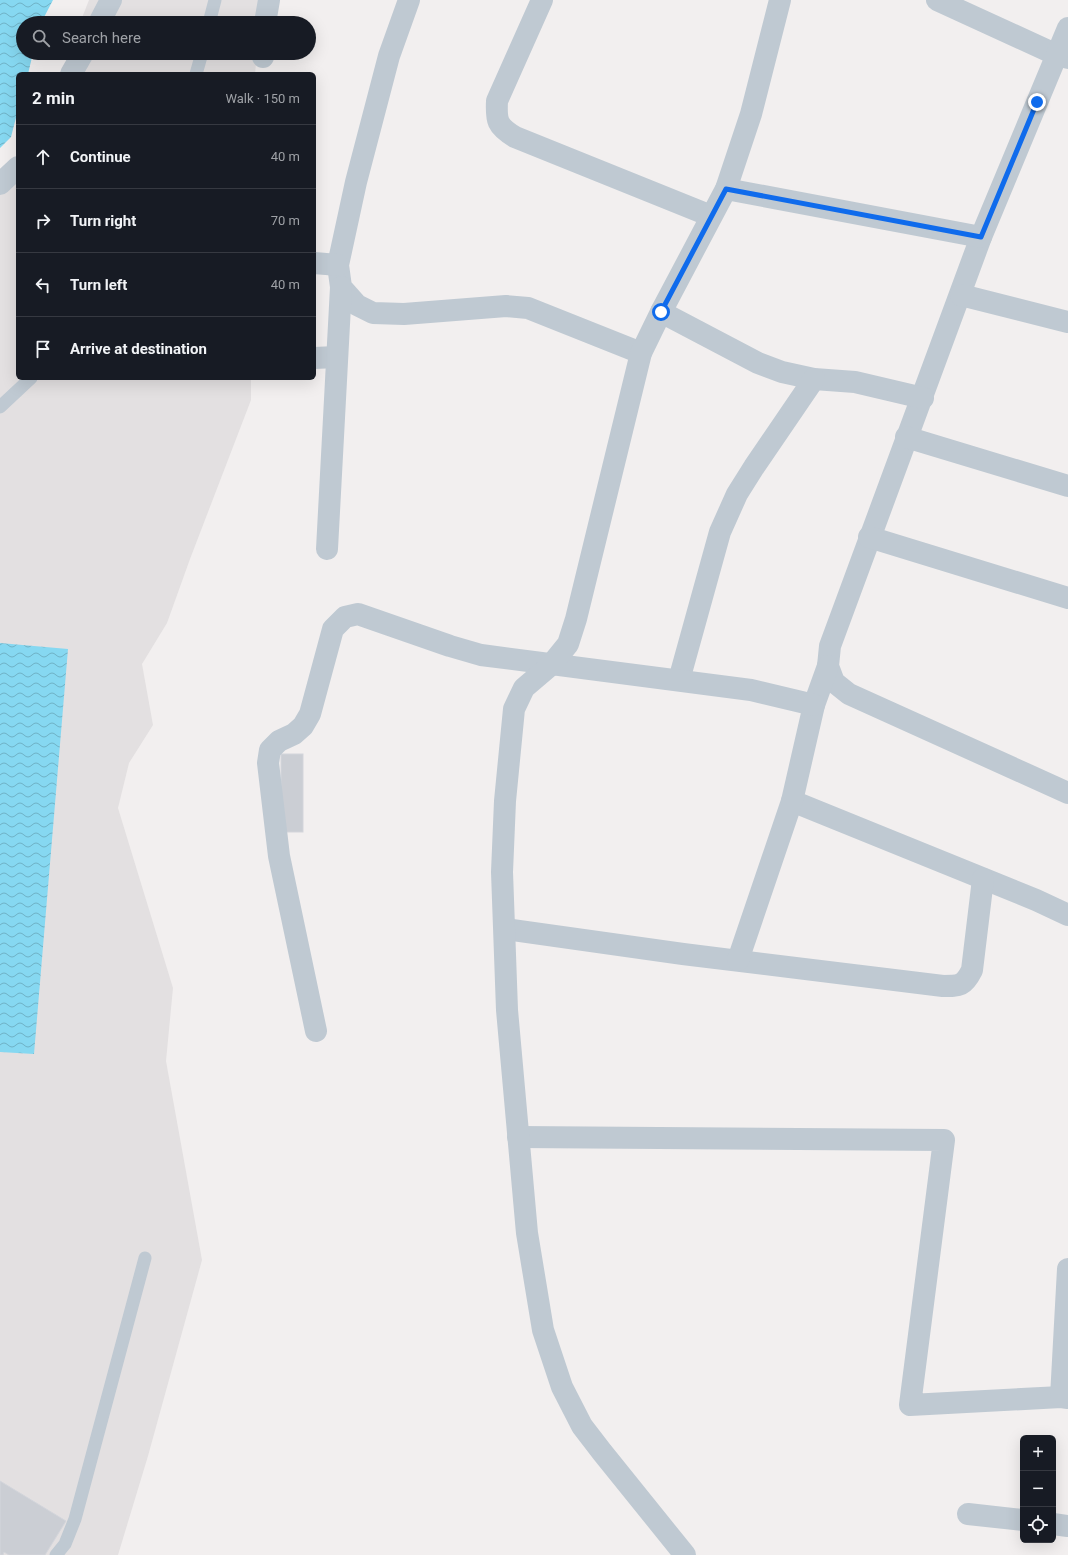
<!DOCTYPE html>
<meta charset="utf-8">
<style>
:root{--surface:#171b24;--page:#20242c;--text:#f1f3f6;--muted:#9ea1a6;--line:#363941}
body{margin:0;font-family:Roboto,sans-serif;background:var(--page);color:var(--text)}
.controls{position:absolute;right:12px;bottom:12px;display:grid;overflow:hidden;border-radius:6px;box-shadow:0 4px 16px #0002}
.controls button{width:36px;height:36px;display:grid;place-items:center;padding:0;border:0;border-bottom:1px solid var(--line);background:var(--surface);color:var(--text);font:20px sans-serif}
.stop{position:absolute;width:12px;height:12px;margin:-9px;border:3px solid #0f6bec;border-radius:50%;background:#fff}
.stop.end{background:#0f6bec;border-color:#fff;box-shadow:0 1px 4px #0008}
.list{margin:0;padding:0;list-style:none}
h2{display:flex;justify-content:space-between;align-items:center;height:52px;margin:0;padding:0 16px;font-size:17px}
h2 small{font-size:13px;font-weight:400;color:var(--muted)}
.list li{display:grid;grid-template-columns:26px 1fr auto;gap:12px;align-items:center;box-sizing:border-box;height:64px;padding:0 16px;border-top:1px solid var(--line)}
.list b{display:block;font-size:15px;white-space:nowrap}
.list em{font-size:13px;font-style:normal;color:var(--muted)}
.icon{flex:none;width:22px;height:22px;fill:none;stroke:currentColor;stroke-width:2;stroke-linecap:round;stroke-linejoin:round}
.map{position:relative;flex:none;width:1068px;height:1555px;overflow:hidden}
.search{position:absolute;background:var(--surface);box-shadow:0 4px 16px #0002;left:16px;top:16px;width:300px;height:44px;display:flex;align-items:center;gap:10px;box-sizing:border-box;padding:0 14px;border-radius:22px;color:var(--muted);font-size:15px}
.panel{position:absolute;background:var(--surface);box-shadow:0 4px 16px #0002;left:16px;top:72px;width:300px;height:308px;border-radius:6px}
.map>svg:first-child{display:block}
.education{fill:#e3e0e1}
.water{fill:url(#water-waves)}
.building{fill:#cbced4;stroke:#d3d5db}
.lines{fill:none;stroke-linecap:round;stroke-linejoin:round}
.lane{stroke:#bfc9d2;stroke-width:13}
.street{stroke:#bfc9d2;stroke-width:22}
.route{stroke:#0f6bec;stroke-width:5}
</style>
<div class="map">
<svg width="1068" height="1555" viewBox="0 0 1068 1555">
<defs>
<pattern id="water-waves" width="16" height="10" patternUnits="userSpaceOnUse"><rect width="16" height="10" fill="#86d8f1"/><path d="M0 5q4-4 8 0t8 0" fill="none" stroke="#6fb2c6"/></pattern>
</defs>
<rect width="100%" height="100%" fill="#f2efef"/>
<!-- education -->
<g class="education">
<path d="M 89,0 L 260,0 L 259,23 L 80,23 Z"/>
<path d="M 70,53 L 257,53 L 255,74 L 63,74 Z"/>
<path d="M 18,177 L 18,378 L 251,378 L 251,400 L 190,559 L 167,623 L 142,664 L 153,725 L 129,763 L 118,808 L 173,988 L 166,1061 L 202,1260 L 148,1456 L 118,1555 L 0,1555 L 0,191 Z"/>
</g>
<!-- water -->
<g class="water">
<path d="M 0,0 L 53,0 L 41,23 L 23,23 L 23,53 L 33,53 L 28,74 L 18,74 L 18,110 L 11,137 L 0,148 Z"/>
<path d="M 0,643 L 68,649 L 34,1054 L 0,1052 Z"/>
</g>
<!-- building -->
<g class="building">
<rect x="281" y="754" width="22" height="78"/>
<path d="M 0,1481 L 66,1521 L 45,1555 L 9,1555 L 4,1552 L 3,1555 L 0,1555 Z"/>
</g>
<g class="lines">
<!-- lane -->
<g class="lane">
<path d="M 209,23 L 215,0"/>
<path d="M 196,74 L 202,53"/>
<path d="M 0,407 L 31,378"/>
<path d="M 56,1555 L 65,1544 L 75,1519 L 145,1258"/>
</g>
<!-- street -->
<g class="street">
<path d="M 409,0 L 389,56 L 356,182 L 338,265 L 341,287 L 357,305 L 373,313 L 404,314 L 506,306 L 528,308 L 641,353"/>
<path d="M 542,0 L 497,101 C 496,121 497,126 515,137 L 711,216"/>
<path d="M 937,0 L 1057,55 L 1068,58"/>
<path d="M 99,23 L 111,0"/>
<path d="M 265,23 L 269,0"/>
<path d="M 1068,28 L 981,237 L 830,646 L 828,666 L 834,682 L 849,694 L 1068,793"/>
<path d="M 263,57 L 263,53"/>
<path d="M 71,74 L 83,53"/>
<path d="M 0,184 L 18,167"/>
<path d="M 726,189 L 981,237"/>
<path d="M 314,263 L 338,265"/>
<path d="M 961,295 L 1068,322"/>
<path d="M 661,312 L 758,363 L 782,372 L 814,379 L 855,382 L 923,398"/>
<path d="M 314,358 L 337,357"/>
<path d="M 906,437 L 1068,486"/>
<path d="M 869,537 L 1068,598"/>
<path d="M 327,549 L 341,287"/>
<path d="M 679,680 L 720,532 L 737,494 L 754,467 L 814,379"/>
<path d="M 792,801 L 1036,900 L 1068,915"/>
<path d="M 505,929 L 683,954 L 943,986 C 960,986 964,986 972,970 L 983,879"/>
<path d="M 738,960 L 792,801 L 814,705 L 828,666"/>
<path d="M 316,1031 L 279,856 L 268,763 L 270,750 L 279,741 L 294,734 L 303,726 L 310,714 L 333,629 L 345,617 L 358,614 L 450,646 L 481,655 L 751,690 L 814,705"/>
<path d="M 518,1137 L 944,1140 L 910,1405 L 1061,1397 L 1068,1398"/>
<path d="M 1061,1397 L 1068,1269"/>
<path d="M 968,1514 L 1023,1520"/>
<path d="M 1053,1524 L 1068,1526"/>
<path d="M 685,1555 L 602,1452 L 582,1426 L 562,1387 L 543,1330 L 527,1233 L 507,1010 L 502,872 L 505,801 L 514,709 L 524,688 L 551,665 L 568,644 L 576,619 L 641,353 L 661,312 L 726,189 L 751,114 L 780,0"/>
</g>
</g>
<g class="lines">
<!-- route -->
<path class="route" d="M 661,312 L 726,189 L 981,237 L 1037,102"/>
</g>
</svg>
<div class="controls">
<button>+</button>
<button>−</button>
<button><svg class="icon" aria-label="locate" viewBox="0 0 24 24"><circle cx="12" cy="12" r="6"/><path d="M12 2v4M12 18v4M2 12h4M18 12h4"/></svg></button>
</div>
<div class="stop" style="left:661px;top:312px"></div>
<div class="stop end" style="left:1037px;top:102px"></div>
<div class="search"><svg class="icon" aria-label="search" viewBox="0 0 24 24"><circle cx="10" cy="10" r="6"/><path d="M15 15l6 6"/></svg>Search here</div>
<section class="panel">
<h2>2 min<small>Walk · 150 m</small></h2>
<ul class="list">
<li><svg class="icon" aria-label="ahead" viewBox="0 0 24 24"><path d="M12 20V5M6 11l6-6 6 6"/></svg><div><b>Continue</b></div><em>40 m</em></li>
<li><svg class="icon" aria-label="right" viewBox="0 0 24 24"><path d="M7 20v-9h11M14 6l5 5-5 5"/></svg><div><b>Turn right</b></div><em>70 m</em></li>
<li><svg class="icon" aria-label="left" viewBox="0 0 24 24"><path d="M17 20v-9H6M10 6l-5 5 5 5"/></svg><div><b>Turn left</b></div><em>40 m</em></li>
<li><svg class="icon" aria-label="arrive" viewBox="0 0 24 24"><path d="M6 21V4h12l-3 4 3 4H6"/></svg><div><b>Arrive at destination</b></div></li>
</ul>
</section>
</div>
